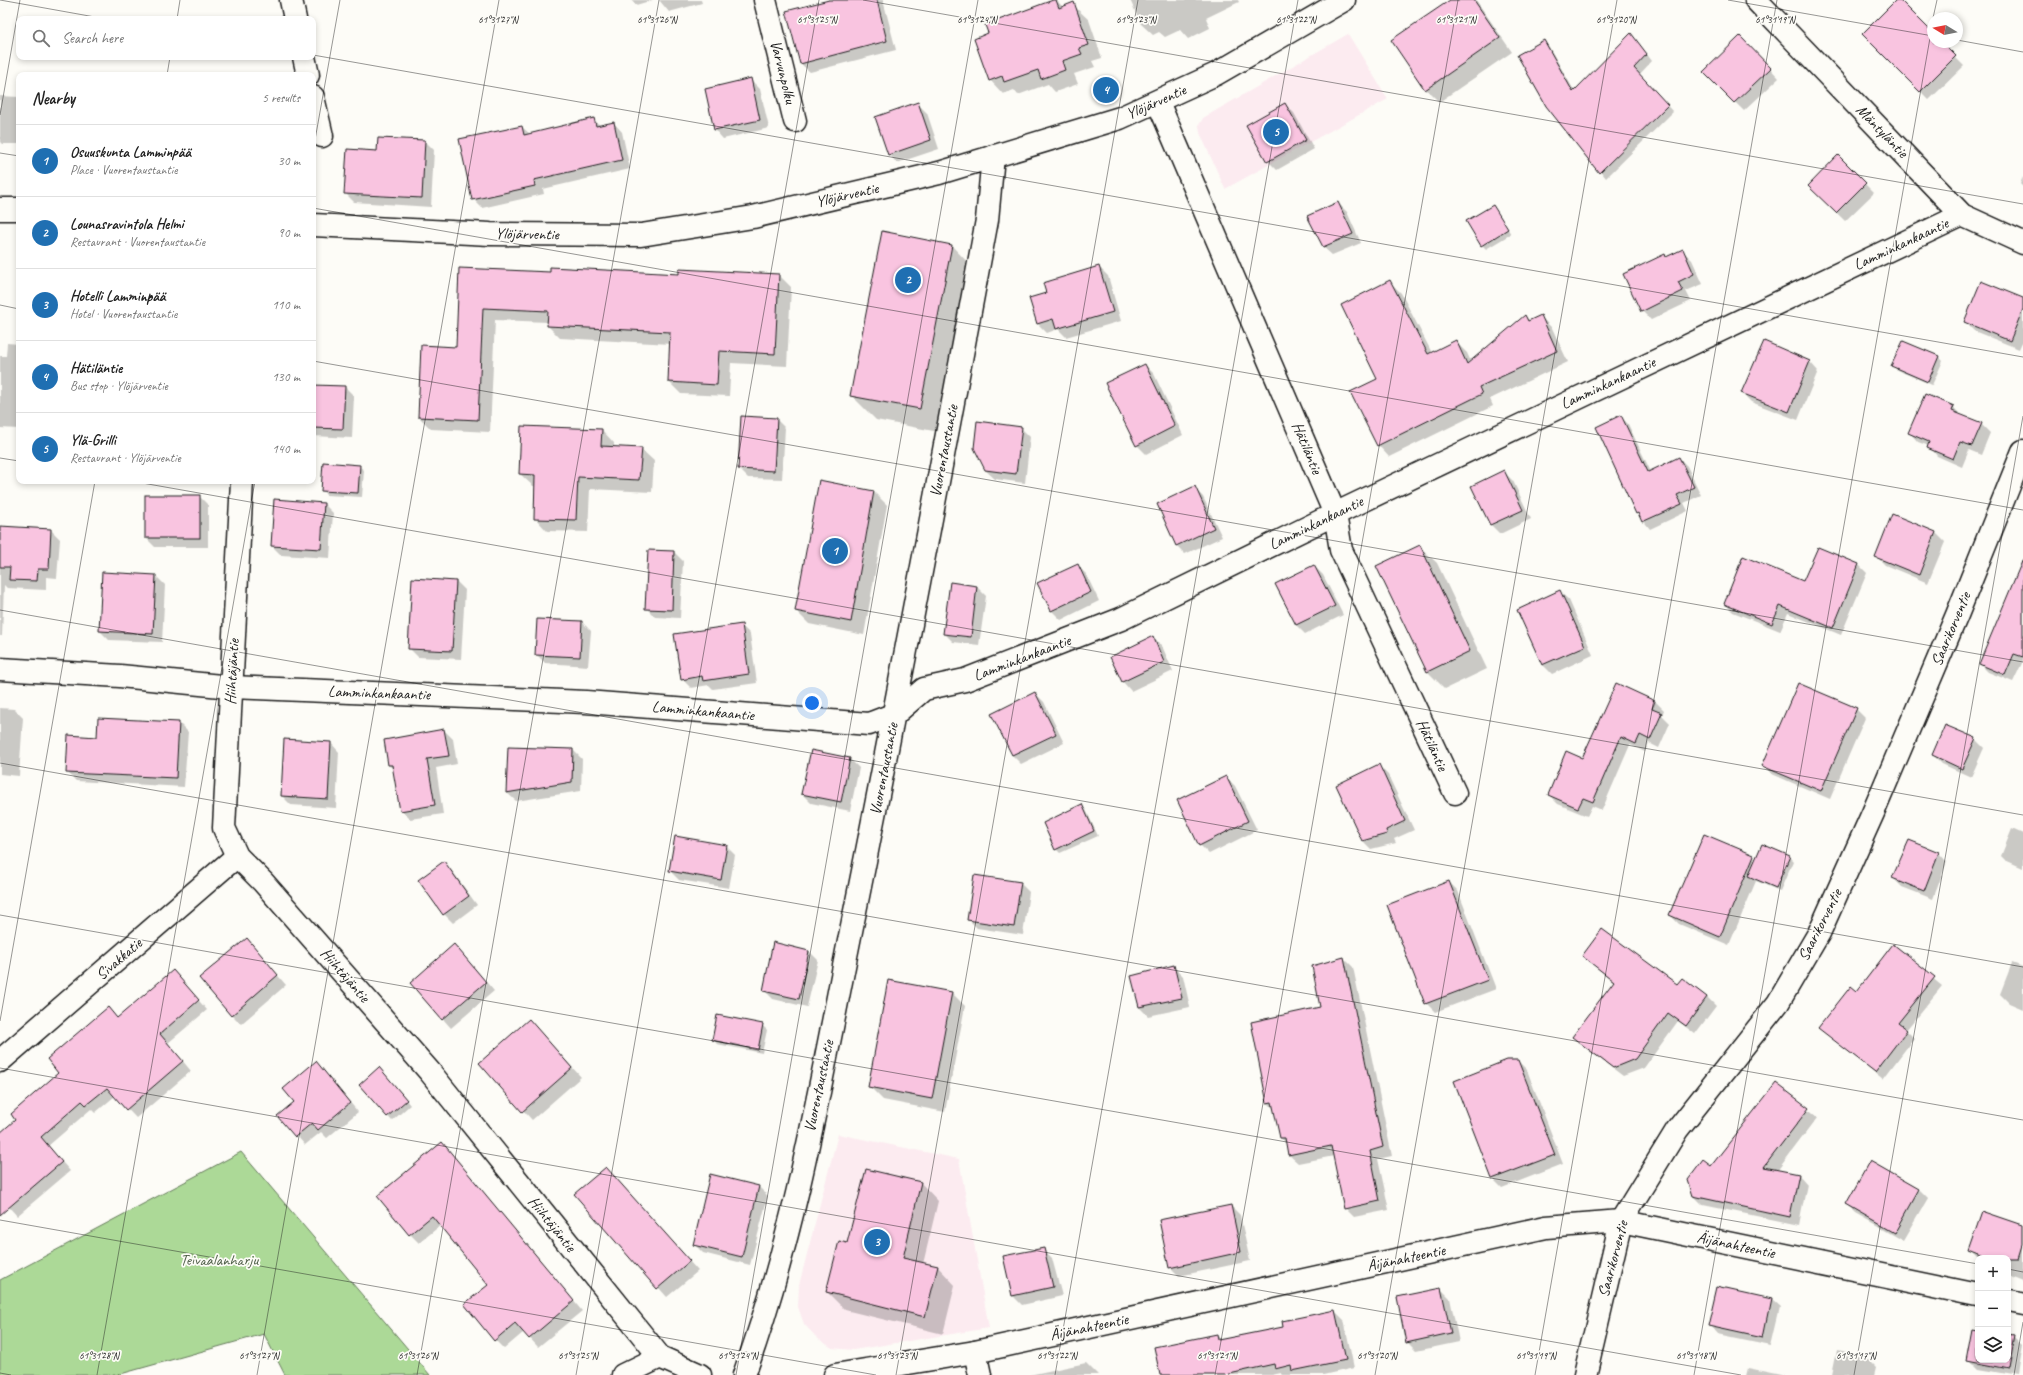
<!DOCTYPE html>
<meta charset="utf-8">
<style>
:root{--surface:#fff;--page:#f6f6f6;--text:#222;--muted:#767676;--line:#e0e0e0;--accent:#1f6fb2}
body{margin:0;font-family:Caveat,sans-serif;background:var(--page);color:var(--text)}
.controls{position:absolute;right:12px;bottom:12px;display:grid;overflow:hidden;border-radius:8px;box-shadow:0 2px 6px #0003}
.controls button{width:36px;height:36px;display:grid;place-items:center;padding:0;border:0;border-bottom:1px solid var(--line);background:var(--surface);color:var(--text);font:20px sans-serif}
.compass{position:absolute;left:1927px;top:12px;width:36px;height:36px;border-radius:50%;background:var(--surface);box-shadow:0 2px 6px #0003;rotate:280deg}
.you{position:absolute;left:812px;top:703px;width:14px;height:14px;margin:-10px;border:3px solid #fff;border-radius:50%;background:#1a73e8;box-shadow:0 0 0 6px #1a73e833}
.badge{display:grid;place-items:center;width:26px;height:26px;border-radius:50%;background:var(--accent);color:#fff;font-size:13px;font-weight:700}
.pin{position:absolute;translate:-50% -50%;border:2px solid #fff;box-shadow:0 1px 4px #0006}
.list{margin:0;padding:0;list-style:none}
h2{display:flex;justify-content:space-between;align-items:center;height:52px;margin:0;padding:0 16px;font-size:17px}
h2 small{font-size:13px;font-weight:400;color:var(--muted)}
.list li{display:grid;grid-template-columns:26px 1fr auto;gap:12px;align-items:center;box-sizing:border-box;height:72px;padding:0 16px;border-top:1px solid var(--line)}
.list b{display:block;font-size:15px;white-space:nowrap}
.list p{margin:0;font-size:13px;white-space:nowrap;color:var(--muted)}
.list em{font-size:13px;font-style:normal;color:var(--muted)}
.icon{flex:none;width:22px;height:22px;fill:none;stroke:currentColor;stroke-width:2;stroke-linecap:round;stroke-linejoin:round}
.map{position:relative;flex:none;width:2023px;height:1375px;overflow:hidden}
.search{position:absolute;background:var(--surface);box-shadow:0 2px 6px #0003;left:16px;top:16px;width:300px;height:44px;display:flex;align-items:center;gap:10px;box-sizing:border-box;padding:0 14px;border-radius:8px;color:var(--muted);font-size:15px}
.panel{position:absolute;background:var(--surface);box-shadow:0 2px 6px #0003;left:16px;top:72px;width:300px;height:412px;border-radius:8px}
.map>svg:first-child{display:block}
.built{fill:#fcebf0}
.green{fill:#acd997;stroke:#647a5a}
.shadow{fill:#0003}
.building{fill:#f9c4e0;stroke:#1c1c1c}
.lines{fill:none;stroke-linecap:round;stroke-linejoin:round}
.minor-casing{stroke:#1c1c1c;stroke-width:25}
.secondary-casing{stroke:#1c1c1c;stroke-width:25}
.minor{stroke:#fdfcf7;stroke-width:22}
.secondary{stroke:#fdfcf7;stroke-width:22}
.ticks{fill:none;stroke:#1c1c1c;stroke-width:1;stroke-opacity:0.45}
.labels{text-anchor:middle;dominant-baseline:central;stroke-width:3.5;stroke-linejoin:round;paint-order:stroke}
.street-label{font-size:16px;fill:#1c1c1c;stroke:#fdfcf7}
.park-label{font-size:16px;fill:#4e5e47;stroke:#fdfcf7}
.ticks-label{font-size:10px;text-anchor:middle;fill:#1c1c1c;stroke:#fdfcf7;stroke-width:3.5;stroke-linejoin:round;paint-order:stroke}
</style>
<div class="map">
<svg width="2023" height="1375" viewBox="0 0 2023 1375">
<rect width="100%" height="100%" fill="#fdfcf7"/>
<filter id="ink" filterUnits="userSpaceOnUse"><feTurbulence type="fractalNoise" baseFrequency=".025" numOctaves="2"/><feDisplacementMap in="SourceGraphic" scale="8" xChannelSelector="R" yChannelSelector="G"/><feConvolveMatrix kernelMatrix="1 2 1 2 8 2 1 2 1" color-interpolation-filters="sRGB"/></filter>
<g filter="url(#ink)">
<!-- built -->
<g class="built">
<path d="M 1348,34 L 1388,99 L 1225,189 L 1200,133 L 1199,125 L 1203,118 Z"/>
<path d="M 838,1134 L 959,1159 L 989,1328 L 853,1350 L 832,1348 L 817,1338 L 804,1324 L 798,1307 L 799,1285 Z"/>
</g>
<!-- green -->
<path class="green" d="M 241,1152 L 430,1375 L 285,1375 L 264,1334 L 117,1375 L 0,1375 L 0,1280 Z"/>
<!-- shadow -->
<g class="shadow">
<path d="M 632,0 L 653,0 L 636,5 Z"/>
<path d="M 659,0 L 701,0 L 702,3 L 669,12 Z"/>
<path d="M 833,0 L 883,0 L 896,50 L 810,72 L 801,64 Z"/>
<path d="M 1056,0 L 1064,8 L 1075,7 L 1089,20 L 1102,58 L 1092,61 L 1095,67 L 1074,74 L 1078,84 L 1055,92 L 1048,84 L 1018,95 L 1014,90 L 1003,94 L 990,80 Z"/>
<path d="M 1130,0 L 1238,0 L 1239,2 L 1206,18 L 1210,28 L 1188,39 L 1180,30 L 1165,37 L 1159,32 L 1153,35 L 1141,24 Z"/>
<path d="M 1451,0 L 1476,0 L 1512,52 L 1439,102 L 1426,89 Z"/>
<path d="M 1899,0 L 1933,35 L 1933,42 L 1940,42 L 1964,66 L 1929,100 L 1864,34 Z"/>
<path d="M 1636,40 L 1652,61 L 1639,75 L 1673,112 L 1606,178 L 1547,105 L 1544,41 L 1549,47 L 1575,92 Z"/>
<path d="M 1749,46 L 1779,78 L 1744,111 L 1704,72 Z"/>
<path d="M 751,80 L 760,89 L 769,128 L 723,139 L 715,130 Z"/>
<path d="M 0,96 L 19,97 L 19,144 L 2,144 L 0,142 Z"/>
<path d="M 918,104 L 927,113 L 939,149 L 897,163 L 888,154 Z"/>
<path d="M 1285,104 L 1294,113 L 1314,149 L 1277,170 L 1268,161 Z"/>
<path d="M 594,120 L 601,126 L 614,123 L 622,132 L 630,169 L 543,189 L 544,194 L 482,208 L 473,199 L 522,127 L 530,134 Z"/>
<path d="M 425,141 L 434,150 L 431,207 L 354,202 L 345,193 L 378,152 Z"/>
<path d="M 1838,157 L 1874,193 L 1845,221 L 1809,186 Z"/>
<path d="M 2023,177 L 2023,187 L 2020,184 Z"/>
<path d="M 1338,203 L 1347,212 L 1361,243 L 1332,255 L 1323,247 Z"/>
<path d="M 1493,206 L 1511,234 L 1486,249 L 1482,245 Z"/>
<path d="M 952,246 L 976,271 L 944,433 L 876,420 L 851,395 Z"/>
<path d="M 1683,251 L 1692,260 L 1703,284 L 1686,291 L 1691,301 L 1651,320 L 1642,311 L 1665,256 L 1667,258 Z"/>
<path d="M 1099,267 L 1108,276 L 1121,321 L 1066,337 L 1058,329 L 1047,333 L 1038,324 L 1047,294 Z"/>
<path d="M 460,269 L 551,273 L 779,275 L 791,287 L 787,366 L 731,363 L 729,396 L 681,394 L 669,382 L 671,344 L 560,338 L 548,326 L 548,322 L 495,320 L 490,432 L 431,429 L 419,417 L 457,348 Z"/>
<path d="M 1390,282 L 1401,293 L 1432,353 L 1455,341 L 1467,353 L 1471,362 L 1525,316 L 1530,321 L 1540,316 L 1552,328 L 1568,362 L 1490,399 L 1493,406 L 1389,457 L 1378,445 L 1378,380 Z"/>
<path d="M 2023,299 L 2023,340 L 2019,349 L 1974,331 L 1965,322 Z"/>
<path d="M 1903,342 L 1939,357 L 1943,361 L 1932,385 L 1897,370 L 1893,366 Z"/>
<path d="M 7,343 L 19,344 L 19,429 L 0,428 L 0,356 L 6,356 Z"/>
<path d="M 1810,362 L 1818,371 L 1798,420 L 1751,402 L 1742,393 Z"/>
<path d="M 1145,365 L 1154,374 L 1183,435 L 1146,454 L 1137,445 Z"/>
<path d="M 313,386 L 345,387 L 354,396 L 352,438 L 313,436 Z"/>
<path d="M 1953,407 L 1962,416 L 1981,424 L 1990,433 L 1981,455 L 1969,450 L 1962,467 L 1937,456 L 1929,446 L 1918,442 L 1910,433 Z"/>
<path d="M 1620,416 L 1628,424 L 1651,472 L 1679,458 L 1687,466 L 1701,495 L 1684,503 L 1688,511 L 1650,529 L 1637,513 Z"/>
<path d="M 776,419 L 785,428 L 782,479 L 748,478 L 739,469 Z"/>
<path d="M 1021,428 L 1030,437 L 1025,483 L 995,479 L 985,470 Z"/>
<path d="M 602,430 L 614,443 L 614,447 L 641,449 L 654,461 L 652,492 L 590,489 L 588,532 L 547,531 L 535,518 L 536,486 L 533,486 L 520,474 Z"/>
<path d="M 359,466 L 364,470 L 362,497 L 326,495 L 322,490 Z"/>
<path d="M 1504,472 L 1513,481 L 1531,519 L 1500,534 L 1491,525 L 1473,486 Z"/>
<path d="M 1194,488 L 1203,497 L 1222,537 L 1185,554 L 1176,545 Z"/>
<path d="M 874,492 L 887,505 L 864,635 L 809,624 L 796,611 Z"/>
<path d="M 199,496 L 208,505 L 208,547 L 155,547 L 146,538 Z"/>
<path d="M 324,504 L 333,513 L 330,558 L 281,555 L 272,546 Z"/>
<path d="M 1892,515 L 1936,533 L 1945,542 L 1928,583 L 1885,565 L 1876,556 Z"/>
<path d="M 51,530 L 60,539 L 57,578 L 46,577 L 46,590 L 7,588 L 4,585 L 2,636 L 0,636 L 0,542 Z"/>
<path d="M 1419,546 L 1437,563 L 1487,669 L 1445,689 L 1428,672 Z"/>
<path d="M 649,551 L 674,552 L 683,561 L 680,618 L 655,617 L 646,608 Z"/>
<path d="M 1858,564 L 1867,573 L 1841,635 L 1788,613 L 1780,631 L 1733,612 L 1725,604 L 1804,582 Z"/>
<path d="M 1077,565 L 1086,574 L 1099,601 L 1061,620 L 1052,611 Z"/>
<path d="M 1314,566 L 1323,575 L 1343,615 L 1305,634 L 1296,625 Z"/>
<path d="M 2023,572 L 2023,661 L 2013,682 L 1988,672 L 1980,664 Z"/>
<path d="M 156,576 L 165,585 L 162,642 L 109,640 L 100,631 Z"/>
<path d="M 456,581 L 465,590 L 461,659 L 418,657 L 409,648 Z"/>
<path d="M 977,587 L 986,596 L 979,645 L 953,642 L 944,633 Z"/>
<path d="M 1560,592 L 1569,600 L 1593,655 L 1552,674 L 1543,665 L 1518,610 Z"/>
<path d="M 582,622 L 591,631 L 588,666 L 545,663 L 536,654 Z"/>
<path d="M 741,625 L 750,634 L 757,683 L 713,689 L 709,685 L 691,688 L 682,679 Z"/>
<path d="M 1153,637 L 1162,646 L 1173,671 L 1131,691 L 1123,682 L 1111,657 Z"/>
<path d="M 1035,693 L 1044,702 L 1064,743 L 1021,764 L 1012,755 Z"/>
<path d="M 1655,701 L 1664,710 L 1662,715 L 1670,723 L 1659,748 L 1649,743 L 1645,752 L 1630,745 L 1602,810 L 1592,806 L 1587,816 L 1558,804 L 1549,795 L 1582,759 Z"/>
<path d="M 0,708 L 14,709 L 23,718 L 19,776 L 0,774 Z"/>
<path d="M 1856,709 L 1865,718 L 1830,799 L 1772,774 L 1764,765 Z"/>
<path d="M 179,723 L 188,732 L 184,787 L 76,781 L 67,772 L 98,738 Z"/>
<path d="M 444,730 L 453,739 L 457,764 L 436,768 L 443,814 L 410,819 L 401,810 L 394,770 L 389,765 Z"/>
<path d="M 1975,739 L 1984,748 L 1971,777 L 1942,764 L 1933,755 Z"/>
<path d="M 285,740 L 331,743 L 339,752 L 336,808 L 291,805 L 282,796 Z"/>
<path d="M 509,748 L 573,750 L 582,759 L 581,791 L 516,801 L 507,793 Z"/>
<path d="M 850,759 L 859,768 L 850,811 L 811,803 L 802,794 Z"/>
<path d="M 1379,766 L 1388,775 L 1414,830 L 1394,839 L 1396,843 L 1371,849 L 1362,840 Z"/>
<path d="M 1226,777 L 1235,786 L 1257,830 L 1209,854 L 1200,845 Z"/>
<path d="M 1082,805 L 1086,810 L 1098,836 L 1060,853 L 1056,849 Z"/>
<path d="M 2012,829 L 2023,834 L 2023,868 L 2005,860 L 2001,856 Z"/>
<path d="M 1909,841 L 1939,853 L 1947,862 L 1933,899 L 1902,887 L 1893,878 Z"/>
<path d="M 726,846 L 735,855 L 729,888 L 679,880 L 670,871 Z"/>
<path d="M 1753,856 L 1756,859 L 1789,857 L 1793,861 L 1780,891 L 1756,881 L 1729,945 L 1679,924 L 1670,915 Z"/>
<path d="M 444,863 L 453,872 L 477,905 L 453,923 L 444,914 Z"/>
<path d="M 1449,882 L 1458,891 L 1496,989 L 1435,1012 L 1426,1003 Z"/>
<path d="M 1020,883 L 1029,892 L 1023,935 L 977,928 L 968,919 Z"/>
<path d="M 247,940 L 286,985 L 241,1024 L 232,1015 Z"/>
<path d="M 1893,946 L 1942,986 L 1906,1030 L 1914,1038 L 1883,1079 L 1819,1028 L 1857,993 Z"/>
<path d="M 809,951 L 818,960 L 807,1007 L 773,999 L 764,990 Z"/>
<path d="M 463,955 L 494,991 L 451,1028 L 443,1019 Z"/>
<path d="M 1583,956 L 1677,986 L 1707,997 L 1716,1006 L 1695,1034 L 1678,1021 L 1644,1068 L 1623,1076 L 1583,1046 L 1574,1037 L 1614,982 Z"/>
<path d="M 1344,958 L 1353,967 L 1392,1156 L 1378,1159 L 1389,1210 L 1354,1217 L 1345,1208 L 1334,1156 L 1298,1163 L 1289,1155 L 1287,1145 L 1281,1138 L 1275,1110 L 1268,1103 L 1321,1007 Z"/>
<path d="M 2012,963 L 2023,967 L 2023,1009 L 2009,1003 L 2000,994 Z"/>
<path d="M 1174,967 L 1183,976 L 1190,1007 L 1148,1016 L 1139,1007 Z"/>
<path d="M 173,971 L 207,1010 L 168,1043 L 191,1071 L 136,1118 L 115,1096 L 95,1113 L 91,1109 L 48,1146 L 70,1171 L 17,1216 L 0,1197 L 0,1134 L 17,1120 L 60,1073 L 108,1008 L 117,1018 Z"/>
<path d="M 952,993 L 965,1006 L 945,1112 L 883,1100 L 869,1086 Z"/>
<path d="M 529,1020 L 581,1077 L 532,1120 L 480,1063 Z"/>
<path d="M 762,1025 L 767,1030 L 762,1053 L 717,1044 L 713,1040 Z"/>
<path d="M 1518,1061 L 1527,1070 L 1563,1164 L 1502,1188 L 1493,1179 L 1456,1081 Z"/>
<path d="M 324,1071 L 358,1112 L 327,1138 L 321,1132 L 305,1145 L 279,1116 L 295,1102 Z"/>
<path d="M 384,1073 L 410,1105 L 392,1121 L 361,1085 Z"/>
<path d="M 1776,1084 L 1817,1118 L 1777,1171 L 1799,1175 L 1807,1184 L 1799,1225 L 1703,1205 L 1694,1196 L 1711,1167 Z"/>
<path d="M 442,1143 L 582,1311 L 538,1347 L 524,1332 L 504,1349 L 495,1340 L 489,1285 L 441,1225 L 419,1243 L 410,1234 Z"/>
<path d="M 1871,1162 L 1919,1190 L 1928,1199 L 1904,1240 L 1856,1213 L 1847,1204 Z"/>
<path d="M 866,1170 L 921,1183 L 938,1201 L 923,1264 L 938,1267 L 955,1285 L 943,1334 L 845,1310 L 827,1292 L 848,1245 Z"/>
<path d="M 614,1177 L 698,1271 L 667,1297 L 575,1194 Z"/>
<path d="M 759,1187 L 768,1196 L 750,1265 L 703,1253 L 694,1244 Z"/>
<path d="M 1231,1206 L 1240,1215 L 1250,1261 L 1179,1276 L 1170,1267 Z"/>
<path d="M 2023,1227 L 2023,1279 L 2008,1273 L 2008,1258 L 1978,1258 L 1978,1260 L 1969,1251 Z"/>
<path d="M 1043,1249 L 1052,1258 L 1062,1296 L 1022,1305 L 1013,1296 Z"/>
<path d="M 1441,1289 L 1450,1298 L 1459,1342 L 1416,1351 L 1407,1342 Z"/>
<path d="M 1771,1300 L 1780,1308 L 1771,1346 L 1718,1335 L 1710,1326 Z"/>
<path d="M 1335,1311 L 1344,1320 L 1354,1368 L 1323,1375 L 1283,1375 L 1281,1373 L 1272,1375 L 1161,1375 L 1217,1335 L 1222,1341 L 1284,1328 Z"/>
<path d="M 1978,1330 L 1978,1360 L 2008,1360 L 2008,1336 L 2013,1337 L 2022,1346 L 2017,1375 L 1977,1368 L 1968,1359 Z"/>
<path d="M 1837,1351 L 1868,1358 L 1877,1367 L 1875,1375 L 1832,1375 Z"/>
<path d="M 1086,1363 L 1098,1375 L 1029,1375 Z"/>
<path d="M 1748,1367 L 1782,1374 L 1784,1375 L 1746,1375 Z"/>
</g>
<!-- building -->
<g class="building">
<path d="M 829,0 L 877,0 L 887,41 L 800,64 L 786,11 Z"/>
<path d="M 1053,0 L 1056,0 L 1059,8 L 1074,2 L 1089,45 L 1079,48 L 1082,54 L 1062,61 L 1065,70 L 1041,79 L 1038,70 L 1004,82 L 1002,76 L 989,81 L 974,39 L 988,33 L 985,25 Z"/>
<path d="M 1450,0 L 1474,0 L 1500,38 L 1425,90 L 1391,40 Z"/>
<path d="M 1896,0 L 1900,0 L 1933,33 L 1933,42 L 1942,42 L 1956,56 L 1920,92 L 1862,34 Z"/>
<path d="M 1631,33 L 1647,54 L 1634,68 L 1668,105 L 1599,173 L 1546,106 L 1517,55 L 1544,40 L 1573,92 Z"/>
<path d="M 1740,36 L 1771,68 L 1734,103 L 1703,72 Z"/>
<path d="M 751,78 L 760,120 L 714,130 L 705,89 Z"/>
<path d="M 918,102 L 931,140 L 888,155 L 875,117 Z"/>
<path d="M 1285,103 L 1306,140 L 1267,162 L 1246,125 Z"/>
<path d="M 594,118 L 596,126 L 614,122 L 622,160 L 534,180 L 535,186 L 472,200 L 459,139 L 522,126 L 524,135 Z"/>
<path d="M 378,138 L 425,140 L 422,198 L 344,194 L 347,149 L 377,151 Z"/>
<path d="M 1838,155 L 1866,183 L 1836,213 L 1808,186 Z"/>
<path d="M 1338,202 L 1353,234 L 1323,247 L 1307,216 Z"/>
<path d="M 1493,205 L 1508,229 L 1481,246 L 1466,221 Z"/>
<path d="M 882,231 L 952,245 L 920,409 L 850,396 Z"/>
<path d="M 1683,249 L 1694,274 L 1678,282 L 1683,291 L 1641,312 L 1623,274 L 1665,254 L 1666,257 Z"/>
<path d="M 1099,266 L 1113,312 L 1056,329 L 1053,319 L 1037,324 L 1029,298 L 1046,293 L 1043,283 Z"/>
<path d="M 550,267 L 679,274 L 679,269 L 779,274 L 775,354 L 719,351 L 717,385 L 668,382 L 670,332 L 547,326 L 548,311 L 483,308 L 478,420 L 418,417 L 421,345 L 456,347 L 459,268 L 550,272 Z"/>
<path d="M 1390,280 L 1428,354 L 1456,340 L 1467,364 L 1525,315 L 1528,321 L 1541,315 L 1557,351 L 1479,387 L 1482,394 L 1377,446 L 1350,392 L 1377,379 L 1341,305 Z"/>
<path d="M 1981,281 L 2023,298 L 2023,309 L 2010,341 L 1964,322 Z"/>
<path d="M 1764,341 L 1810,361 L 1789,412 L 1741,393 Z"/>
<path d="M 1903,341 L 1939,356 L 1928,382 L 1891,366 Z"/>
<path d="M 1145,364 L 1175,426 L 1136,446 L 1105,383 Z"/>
<path d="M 313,385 L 345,386 L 343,429 L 313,428 Z"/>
<path d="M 1925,394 L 1954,406 L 1952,411 L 1982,423 L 1972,446 L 1960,442 L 1953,459 L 1927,448 L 1929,442 L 1908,433 Z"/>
<path d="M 1621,415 L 1648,472 L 1679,457 L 1694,487 L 1677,495 L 1682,504 L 1642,522 L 1638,513 L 1636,514 L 1596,427 Z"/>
<path d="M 741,416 L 777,418 L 774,471 L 738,469 Z"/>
<path d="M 977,421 L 1022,427 L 1016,474 L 985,470 L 974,448 Z"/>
<path d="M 521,426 L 602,429 L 601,446 L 642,448 L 639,480 L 578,477 L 576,520 L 534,519 L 535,475 L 519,474 Z"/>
<path d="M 323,462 L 360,465 L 358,493 L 321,491 Z"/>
<path d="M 1504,470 L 1523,510 L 1490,525 L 1471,486 Z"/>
<path d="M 819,480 L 874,491 L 851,622 L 795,611 Z"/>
<path d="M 1195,486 L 1214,528 L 1176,546 L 1157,504 Z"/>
<rect x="145" y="495" width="55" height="43"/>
<path d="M 274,499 L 324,503 L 321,549 L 271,546 Z"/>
<path d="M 1892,514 L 1936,532 L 1919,575 L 1875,557 Z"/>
<path d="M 0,526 L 51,529 L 49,569 L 38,569 L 37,581 L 9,580 L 10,567 L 0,567 Z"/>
<path d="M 1420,545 L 1470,651 L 1427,672 L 1376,566 Z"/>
<path d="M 1818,547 L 1859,564 L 1833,628 L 1780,606 L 1772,624 L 1724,604 L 1743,556 L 1803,581 Z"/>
<path d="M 648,550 L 674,551 L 672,610 L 645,609 Z"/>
<path d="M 2023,559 L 2023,657 L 2014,654 L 2005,675 L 1979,664 Z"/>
<path d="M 1078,564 L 1091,592 L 1051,611 L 1037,583 Z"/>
<path d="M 1314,565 L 1335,606 L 1296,625 L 1275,584 Z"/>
<path d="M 102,572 L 156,575 L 153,634 L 99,631 Z"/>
<path d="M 412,578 L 456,581 L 452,651 L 408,649 Z"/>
<path d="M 950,582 L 977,586 L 971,637 L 943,634 Z"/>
<path d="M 1560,590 L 1585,646 L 1542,665 L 1517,610 Z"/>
<path d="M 537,619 L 582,621 L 580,657 L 535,655 Z"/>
<path d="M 742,624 L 749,674 L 703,681 L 702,676 L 681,680 L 674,634 Z"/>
<path d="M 1153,636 L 1164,662 L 1122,682 L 1110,657 Z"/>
<path d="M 1616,683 L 1655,701 L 1652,709 L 1662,713 L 1650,740 L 1640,735 L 1636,744 L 1621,737 L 1593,802 L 1583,798 L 1578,808 L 1548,795 L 1566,751 L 1582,758 Z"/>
<path d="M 1798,683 L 1857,708 L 1821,791 L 1762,766 Z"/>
<path d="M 1035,692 L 1056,734 L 1012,755 L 991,714 Z"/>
<path d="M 98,718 L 179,722 L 176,778 L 66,773 L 68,735 L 97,737 Z"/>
<path d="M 1945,725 L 1976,738 L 1962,769 L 1932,755 Z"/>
<path d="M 444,729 L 449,756 L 427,759 L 435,805 L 400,811 L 392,765 L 388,765 L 384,740 Z"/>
<path d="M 284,739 L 331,742 L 328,799 L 281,796 Z"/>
<path d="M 508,747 L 573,749 L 572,782 L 506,793 Z"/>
<path d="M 811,750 L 850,758 L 841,802 L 801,794 Z"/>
<path d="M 1379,764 L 1405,821 L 1386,830 L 1387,834 L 1362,841 L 1336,785 Z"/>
<path d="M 1226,776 L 1248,821 L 1199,846 L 1177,800 Z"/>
<path d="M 1082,804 L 1094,831 L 1055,850 L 1043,823 Z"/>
<path d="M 1704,834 L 1754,855 L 1720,937 L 1669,915 Z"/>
<path d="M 675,836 L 727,845 L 721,880 L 669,871 Z"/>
<path d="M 1909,840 L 1939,852 L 1924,891 L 1892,878 Z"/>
<path d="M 1762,844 L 1790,856 L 1776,888 L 1748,876 Z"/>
<path d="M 444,861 L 469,896 L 443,915 L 418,880 Z"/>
<path d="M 974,875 L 1021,882 L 1014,927 L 967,920 Z"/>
<path d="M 1449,881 L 1488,980 L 1425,1004 L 1387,905 Z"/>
<path d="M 1602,929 L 1677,984 L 1682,978 L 1707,997 L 1686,1026 L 1668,1013 L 1635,1059 L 1613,1068 L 1572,1037 L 1614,981 L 1582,956 Z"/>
<path d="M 247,938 L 278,975 L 231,1016 L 199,978 Z"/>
<path d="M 773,942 L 809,951 L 799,999 L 763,991 Z"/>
<path d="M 454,944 L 486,982 L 442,1020 L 410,983 Z"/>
<path d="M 1893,944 L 1935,977 L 1898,1023 L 1907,1030 L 1875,1072 L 1818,1028 L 1851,986 L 1857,991 Z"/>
<path d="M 1344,957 L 1383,1147 L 1370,1151 L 1380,1201 L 1344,1209 L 1331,1146 L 1288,1155 L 1285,1138 L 1280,1138 L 1272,1102 L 1267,1103 L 1251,1022 L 1320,1007 L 1312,966 Z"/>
<path d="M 1174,965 L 1182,998 L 1139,1007 L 1131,976 Z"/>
<path d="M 173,970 L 199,1000 L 160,1034 L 183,1061 L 126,1110 L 107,1088 L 86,1105 L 82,1101 L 41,1137 L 62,1162 L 0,1215 L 0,1133 L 15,1120 L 11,1114 L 58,1073 L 47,1059 L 108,1007 L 117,1018 Z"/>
<path d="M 888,980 L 952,992 L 932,1099 L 868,1087 Z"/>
<path d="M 717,1015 L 763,1024 L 758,1050 L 712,1040 Z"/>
<path d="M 529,1019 L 572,1068 L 522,1112 L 479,1063 Z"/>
<path d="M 1507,1060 L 1518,1060 L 1555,1155 L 1492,1179 L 1454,1081 Z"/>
<path d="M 316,1061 L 350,1103 L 318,1130 L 312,1123 L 295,1137 L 277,1116 L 294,1102 L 283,1089 Z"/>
<path d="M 379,1067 L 407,1100 L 387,1117 L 359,1085 Z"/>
<path d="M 1776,1083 L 1809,1108 L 1764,1167 L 1799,1174 L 1790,1217 L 1693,1196 L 1688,1180 L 1703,1160 L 1711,1166 Z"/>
<path d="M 442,1142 L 574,1301 L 529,1339 L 515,1323 L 494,1341 L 464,1304 L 488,1285 L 432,1216 L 409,1235 L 377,1196 Z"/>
<path d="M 1870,1161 L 1919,1189 L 1895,1232 L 1846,1204 Z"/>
<path d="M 606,1167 L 690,1261 L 657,1289 L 574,1194 Z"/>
<path d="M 866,1169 L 921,1182 L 903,1258 L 938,1266 L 925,1317 L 826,1292 L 839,1241 L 847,1243 Z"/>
<path d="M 710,1174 L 759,1186 L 742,1257 L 693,1245 Z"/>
<path d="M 1231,1205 L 1241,1252 L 1169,1268 L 1159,1220 Z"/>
<path d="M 1982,1212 L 2023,1226 L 2023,1245 L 2019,1258 L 1983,1258 L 1968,1252 Z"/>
<path d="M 1044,1248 L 1053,1287 L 1012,1296 L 1003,1256 Z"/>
<path d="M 1717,1287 L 1771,1299 L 1763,1338 L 1708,1326 Z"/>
<path d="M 1441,1288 L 1451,1333 L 1406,1343 L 1397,1297 Z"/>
<path d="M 1335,1310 L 1346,1360 L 1292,1371 L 1291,1365 L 1275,1369 L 1274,1364 L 1225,1375 L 1160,1375 L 1154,1347 L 1217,1334 L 1218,1340 L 1283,1327 L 1282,1321 Z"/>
<path d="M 1973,1328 L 1978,1329 L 1978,1360 L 2008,1360 L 2008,1335 L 2014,1336 L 2008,1368 L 1967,1360 Z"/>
</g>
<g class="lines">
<!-- minor casing -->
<g class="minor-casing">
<g id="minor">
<path d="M 291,0 L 295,19"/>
<path d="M 765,0 L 795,121"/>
<path d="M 1756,0 L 1962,215 L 2023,243"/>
<path d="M 304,57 L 308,75"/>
<path d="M 313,97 L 322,136"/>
<path d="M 1158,102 L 1335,514 L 1341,550 L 1455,793"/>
<path d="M 242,481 L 224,828 L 237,856 L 263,882 L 430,1072 L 660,1357 L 700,1375"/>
<path d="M 0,669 L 120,676 L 231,687 L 586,702 L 869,724 L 895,714 L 924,689 L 965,680 L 1121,619 L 1335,514 L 1962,215"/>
<path d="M 0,1061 L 237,856"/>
<path d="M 2008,1301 L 2023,1304"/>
<path d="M 975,1352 L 980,1375"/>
<path d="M 623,1375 L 660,1357"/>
<path d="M 835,1375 L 975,1352 L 1546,1227 L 1621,1221 L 1978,1295"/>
<path d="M 1585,1375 L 1621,1221 L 1677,1130 L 1778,1003 L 1819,933 L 1873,813 L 1957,615 L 2023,451"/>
</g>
</g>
<!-- secondary casing -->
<g class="secondary-casing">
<g id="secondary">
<path d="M 0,209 L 19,209"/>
<path d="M 313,225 L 490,234 L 641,235 L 753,217 L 939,173 L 1120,118 L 1216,74 L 1344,0"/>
<path d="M 744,1375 C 796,1232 821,1080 851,931 C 899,694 943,457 987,220 L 993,156"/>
</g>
</g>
<!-- minor -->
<use href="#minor" class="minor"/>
<!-- secondary -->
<use href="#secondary" class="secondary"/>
</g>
</g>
<!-- ticks -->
<path class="ticks" d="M 0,0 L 106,19M 863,0 L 2023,204M 1728,0 L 1933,36M 1933,18 L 1937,0M 177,19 L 180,0M 1957,40 L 2023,52M 313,55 L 2023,357M 167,75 L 170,57M 0,115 L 20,0M 313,151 L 340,0M 0,153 L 19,156M 313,208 L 2023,510M 0,305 L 19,309M 313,361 L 2023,662M 0,458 L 19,461M 131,481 L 2023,815M 0,610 L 2023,967M 0,763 L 2023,1120M 0,915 L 1978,1264M 0,1021 L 95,481M 0,1068 L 1741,1375M 0,1220 L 876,1375M 2008,1269 L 2023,1272M 0,1373 L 11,1375M 97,1375 L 255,481M 257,1375 L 499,0M 417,1375 L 659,0M 576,1375 L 819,0M 736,1375 L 978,0M 896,1375 L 1138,0M 1055,1375 L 1298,0M 1215,1375 L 1458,0M 1375,1375 L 1617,0M 1535,1375 L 1777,0M 1694,1375 L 1933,21M 1854,1375 L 2023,416M 2014,1375 L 2023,1322"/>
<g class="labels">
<!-- street labels -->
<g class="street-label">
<text transform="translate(783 72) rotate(76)">Varvunpolku</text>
<text transform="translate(1156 102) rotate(-24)">Ylöjärventie</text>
<text transform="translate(1882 131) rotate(46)">Mäntyläntie</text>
<text transform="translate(847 195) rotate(-13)">Ylöjärventie</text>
<text transform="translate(527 234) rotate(1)">Ylöjärventie</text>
<text transform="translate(1901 244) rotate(-25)">Lamminkankaantie</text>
<text transform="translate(1608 383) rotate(-25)">Lamminkankaantie</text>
<text transform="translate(1307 448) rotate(67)">Hätiläntie</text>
<text transform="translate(944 451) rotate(-79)">Vuorentaustantie</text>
<text transform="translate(1316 523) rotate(-26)">Lamminkankaantie</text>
<text transform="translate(1951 629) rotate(-67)">Saarikorventie</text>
<text transform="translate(1022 658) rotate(-21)">Lamminkankaantie</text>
<text transform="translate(232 672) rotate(-87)">Hiihtäjäntie</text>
<text transform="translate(379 693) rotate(2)">Lamminkankaantie</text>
<text transform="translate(703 711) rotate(5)">Lamminkankaantie</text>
<text transform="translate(1432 745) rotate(65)">Hätiläntie</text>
<text transform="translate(884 769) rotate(-79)">Vuorentaustantie</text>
<text transform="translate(1820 925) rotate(-63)">Saarikorventie</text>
<text transform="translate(119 959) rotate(-41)">Sivakkatie</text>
<text transform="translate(345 975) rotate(49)">Hiihtäjäntie</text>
<text transform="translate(819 1086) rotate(-78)">Vuorentaustantie</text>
<text transform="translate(552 1224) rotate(51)">Hiihtäjäntie</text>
<text transform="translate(1736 1245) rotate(12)">Äijänahteentie</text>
<text transform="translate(1406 1258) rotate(-12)">Äijänahteentie</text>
<text transform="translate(1613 1259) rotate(-75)">Saarikorventie</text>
<text transform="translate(1089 1327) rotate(-12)">Äijänahteentie</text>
</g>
<!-- park labels -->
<g class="park-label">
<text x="219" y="1260">Teivaalanharju</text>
</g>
</g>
<g class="ticks-label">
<text x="498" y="23">61°31'27"N</text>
<text x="657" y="23">61°31'26"N</text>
<text x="817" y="23">61°31'25"N</text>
<text x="977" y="23">61°31'24"N</text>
<text x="1136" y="23">61°31'23"N</text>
<text x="1296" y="23">61°31'22"N</text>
<text x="1456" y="23">61°31'21"N</text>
<text x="1616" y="23">61°31'20"N</text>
<text x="1775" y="23">61°31'19"N</text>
<text x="99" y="1359">61°31'28"N</text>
<text x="259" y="1359">61°31'27"N</text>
<text x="418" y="1359">61°31'26"N</text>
<text x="578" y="1359">61°31'25"N</text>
<text x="738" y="1359">61°31'24"N</text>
<text x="897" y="1359">61°31'23"N</text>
<text x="1057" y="1359">61°31'22"N</text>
<text x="1217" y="1359">61°31'21"N</text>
<text x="1377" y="1359">61°31'20"N</text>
<text x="1536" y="1359">61°31'19"N</text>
<text x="1696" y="1359">61°31'18"N</text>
<text x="1856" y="1359">61°31'17"N</text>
</g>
</svg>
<div class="controls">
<button>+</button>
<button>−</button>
<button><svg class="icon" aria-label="layers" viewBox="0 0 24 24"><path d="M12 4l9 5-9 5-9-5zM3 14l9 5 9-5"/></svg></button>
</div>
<svg class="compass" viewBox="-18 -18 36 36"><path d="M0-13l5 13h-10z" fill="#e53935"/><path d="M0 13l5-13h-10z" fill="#767676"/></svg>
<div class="you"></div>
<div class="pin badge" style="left:835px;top:551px">1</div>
<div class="pin badge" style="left:908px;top:280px">2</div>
<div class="pin badge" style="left:877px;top:1242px">3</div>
<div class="pin badge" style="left:1106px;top:90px">4</div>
<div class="pin badge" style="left:1276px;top:132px">5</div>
<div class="search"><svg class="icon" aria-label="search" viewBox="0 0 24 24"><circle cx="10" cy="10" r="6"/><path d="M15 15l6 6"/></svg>Search here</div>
<section class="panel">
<h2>Nearby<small>5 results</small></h2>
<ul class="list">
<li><span class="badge">1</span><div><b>Osuuskunta Lamminpää</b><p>Place · Vuorentaustantie</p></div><em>30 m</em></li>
<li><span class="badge">2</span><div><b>Lounasravintola Helmi</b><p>Restaurant · Vuorentaustantie</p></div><em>90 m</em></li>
<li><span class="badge">3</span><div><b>Hotelli Lamminpää</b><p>Hotel · Vuorentaustantie</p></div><em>110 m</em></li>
<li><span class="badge">4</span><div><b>Hätiläntie</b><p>Bus stop · Ylöjärventie</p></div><em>130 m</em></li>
<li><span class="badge">5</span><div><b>Ylä-Grilli</b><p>Restaurant · Ylöjärventie</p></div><em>140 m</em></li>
</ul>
</section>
</div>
